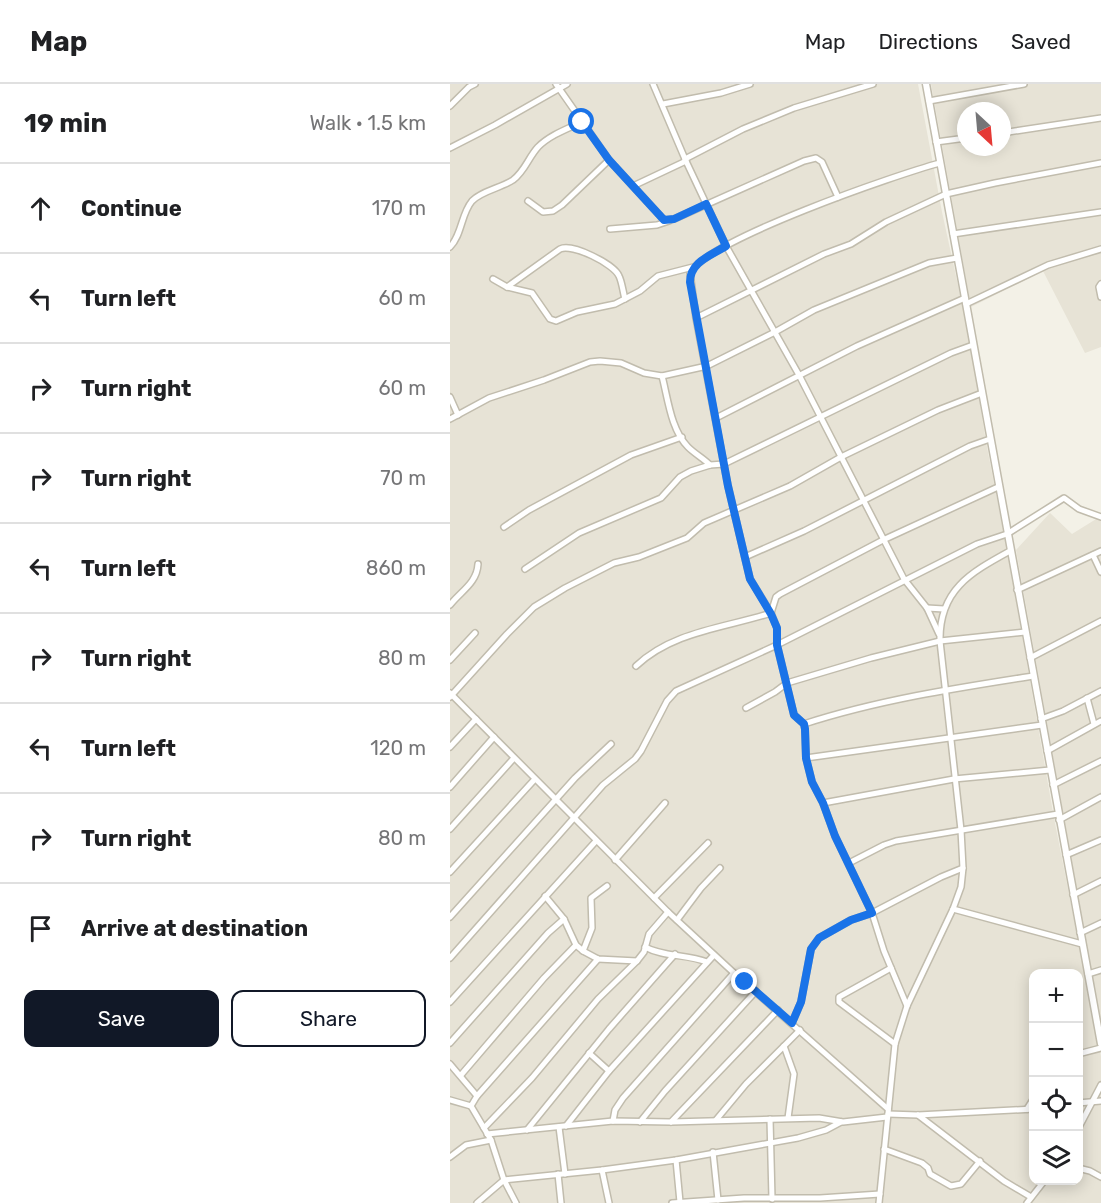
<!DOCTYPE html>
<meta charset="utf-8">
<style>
:root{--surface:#fff;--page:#f2f2f2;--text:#202124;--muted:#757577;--line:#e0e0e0;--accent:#111827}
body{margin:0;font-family:Rubik,sans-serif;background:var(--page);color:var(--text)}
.controls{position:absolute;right:18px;bottom:18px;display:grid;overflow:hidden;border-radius:12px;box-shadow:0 3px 15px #0003}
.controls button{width:54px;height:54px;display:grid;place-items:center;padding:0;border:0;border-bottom:2px solid var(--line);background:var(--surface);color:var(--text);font:30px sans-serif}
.compass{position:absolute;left:507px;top:18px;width:54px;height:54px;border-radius:50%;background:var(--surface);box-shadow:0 3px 15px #0003;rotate:154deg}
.stop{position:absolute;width:18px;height:18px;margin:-14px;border:4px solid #1a73e8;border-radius:50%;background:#fff}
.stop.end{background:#1a73e8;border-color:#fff;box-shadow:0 2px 6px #0008}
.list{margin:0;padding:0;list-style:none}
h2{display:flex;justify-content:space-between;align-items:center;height:78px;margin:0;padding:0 24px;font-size:26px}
h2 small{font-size:20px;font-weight:400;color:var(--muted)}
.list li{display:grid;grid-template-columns:39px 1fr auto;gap:18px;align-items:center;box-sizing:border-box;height:90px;padding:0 24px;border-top:2px solid var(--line)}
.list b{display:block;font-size:22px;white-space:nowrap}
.list em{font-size:20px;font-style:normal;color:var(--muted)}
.actions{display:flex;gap:12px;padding:18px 24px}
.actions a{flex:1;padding:14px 0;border:2px solid var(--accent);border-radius:12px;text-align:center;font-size:21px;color:var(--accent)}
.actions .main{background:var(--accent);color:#fff}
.icon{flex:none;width:33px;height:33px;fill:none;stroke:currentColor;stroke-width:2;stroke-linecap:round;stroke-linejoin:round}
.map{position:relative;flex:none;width:651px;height:1119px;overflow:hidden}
header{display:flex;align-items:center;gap:36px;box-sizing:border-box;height:84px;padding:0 30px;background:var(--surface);border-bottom:2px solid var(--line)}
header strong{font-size:28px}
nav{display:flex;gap:33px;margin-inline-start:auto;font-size:21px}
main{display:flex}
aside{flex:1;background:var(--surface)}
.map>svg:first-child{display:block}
.residential{fill:#e7e3d6;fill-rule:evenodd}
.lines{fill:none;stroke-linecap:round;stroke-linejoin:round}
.minor-casing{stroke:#c1bcad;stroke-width:8}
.tertiary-casing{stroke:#c1bcad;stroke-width:9}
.minor{stroke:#fff;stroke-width:5}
.tertiary{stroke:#fff;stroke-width:6}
.route{stroke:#1a73e8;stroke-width:8}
</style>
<header>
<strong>Map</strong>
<nav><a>Map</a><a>Directions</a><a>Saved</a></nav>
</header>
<main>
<aside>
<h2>19 min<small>Walk · 1.5 km</small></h2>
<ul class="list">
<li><svg class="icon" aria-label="ahead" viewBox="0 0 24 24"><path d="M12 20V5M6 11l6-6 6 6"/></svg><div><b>Continue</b></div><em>170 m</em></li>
<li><svg class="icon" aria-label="left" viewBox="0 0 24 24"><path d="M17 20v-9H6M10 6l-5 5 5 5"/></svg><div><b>Turn left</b></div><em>60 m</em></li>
<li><svg class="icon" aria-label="right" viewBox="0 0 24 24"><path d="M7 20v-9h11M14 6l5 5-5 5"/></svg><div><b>Turn right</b></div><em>60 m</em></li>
<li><svg class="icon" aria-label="right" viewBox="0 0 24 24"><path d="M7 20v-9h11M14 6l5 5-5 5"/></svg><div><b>Turn right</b></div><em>70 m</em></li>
<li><svg class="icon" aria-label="left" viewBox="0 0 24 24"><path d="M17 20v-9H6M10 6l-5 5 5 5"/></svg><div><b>Turn left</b></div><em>860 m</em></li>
<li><svg class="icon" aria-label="right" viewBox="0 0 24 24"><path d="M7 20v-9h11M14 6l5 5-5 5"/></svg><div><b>Turn right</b></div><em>80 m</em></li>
<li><svg class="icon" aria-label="left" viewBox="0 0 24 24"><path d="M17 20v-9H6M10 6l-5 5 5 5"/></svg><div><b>Turn left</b></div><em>120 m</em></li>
<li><svg class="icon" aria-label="right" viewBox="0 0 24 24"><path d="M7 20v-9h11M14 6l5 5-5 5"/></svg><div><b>Turn right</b></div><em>80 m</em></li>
<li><svg class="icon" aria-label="arrive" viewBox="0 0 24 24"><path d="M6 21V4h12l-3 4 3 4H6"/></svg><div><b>Arrive at destination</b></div></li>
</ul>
<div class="actions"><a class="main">Save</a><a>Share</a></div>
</aside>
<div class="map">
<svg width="651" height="1119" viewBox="0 0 651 1119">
<rect width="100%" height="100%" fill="#f3f1e7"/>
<!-- residential -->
<g class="residential">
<path d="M 0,0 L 468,0 L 492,128 L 520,256 L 536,358 L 558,471 L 604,734 L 651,972 L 651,1119 L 0,1119 ZM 584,890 L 628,890 L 628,1096 L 584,1096 Z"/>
<path d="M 481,0 L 651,0 L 651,263 L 635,269 L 593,187 L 521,223 ZM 516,27 L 552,27 L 552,63 L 516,63 Z"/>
<path d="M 600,429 L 622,450 L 651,432 L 651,940 L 566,466 Z"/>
</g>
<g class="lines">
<!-- minor casing -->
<g class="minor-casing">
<g id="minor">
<path d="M 106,0 L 159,76 L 214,136 L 224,135 L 354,77 L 366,74 L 372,78 L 388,113"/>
<path d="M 203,0 L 235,75 L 276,162 L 349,291 L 454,495 L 477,524 L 489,550"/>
<path d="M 479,17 L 574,0"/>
<path d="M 213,20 L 271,9 L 300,0"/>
<path d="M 0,22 L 19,3 L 25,0"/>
<path d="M 552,49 L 651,34"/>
<path d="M 486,58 L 516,54"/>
<path d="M 0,64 L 45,41 L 117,0"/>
<path d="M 235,75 L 293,45 L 344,24 L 423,0"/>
<path d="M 183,102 L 236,77"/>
<path d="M 78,117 L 93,128 L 103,127 L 112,121 L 159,76"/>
<path d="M 160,145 L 207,141 L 219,137"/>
<path d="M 503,150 L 651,128"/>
<path d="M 0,163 C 12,151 11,130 22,117 C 31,107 51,104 63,96 C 75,87 78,74 88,63 C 100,51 117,45 132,38"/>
<path d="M 43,195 L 57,203 L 82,209 L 100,235 L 106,237 L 127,228 L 165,220 L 190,207 L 208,192 L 243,183"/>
<path d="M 651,200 L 649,203 L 651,213"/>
<path d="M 57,203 L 110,165 C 122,159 164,180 169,192 C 172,198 173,208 175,215"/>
<path d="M 516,220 L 598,181 L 651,165"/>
<path d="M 246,234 L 374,170 L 401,160 L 436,138 L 496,110 L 545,99 L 651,79"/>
<path d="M 212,292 C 218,315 221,346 238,363 C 245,370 253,374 260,381"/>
<path d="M 0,313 L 8,331"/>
<path d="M 266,334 L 407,262 L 515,214"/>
<path d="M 0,335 L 39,314 L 94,296 L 140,278 L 150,277 L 171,279 L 194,289 L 212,292 L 257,282 L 325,248 L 364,226 L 479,179 L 507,174"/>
<path d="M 54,443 L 79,426 L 181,371 L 232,353"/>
<path d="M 643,471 L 651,488"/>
<path d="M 295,473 L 354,447 L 520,362 L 540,355"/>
<path d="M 75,485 L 129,449 L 211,414 L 230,393 L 241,387 L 260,381 L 274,380 L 501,269 L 523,261"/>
<path d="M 567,506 L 651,467"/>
<path d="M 0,521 C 11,507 27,499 28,480"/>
<path d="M 477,524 L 494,525"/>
<path d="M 580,574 L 651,537"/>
<path d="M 0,576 L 25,549"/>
<path d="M 186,582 C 223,547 275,544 321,529 L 326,513 L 330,510 L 433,456 L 548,403"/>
<path d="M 0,609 L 218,828 L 284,889 L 438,1025"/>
<path d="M 0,613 L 57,550 L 84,523 L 115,504 L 164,479 L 189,473 L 237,454 L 254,439 L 340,402 L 391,373 L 488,326 L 532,309"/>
<path d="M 637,614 L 644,640"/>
<path d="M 296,624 L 325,608 L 337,599 L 421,574 L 490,557 L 575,548"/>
<path d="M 591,635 L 613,627 L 651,607"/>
<path d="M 354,640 C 428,616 506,604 583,592"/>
<path d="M 0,663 L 26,635"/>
<path d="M 597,667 L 651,637"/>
<path d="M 356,674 L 592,641"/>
<path d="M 603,701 L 651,677"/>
<path d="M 0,703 L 44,653"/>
<path d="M 373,719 L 504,695 L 600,686"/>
<path d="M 609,736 L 651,713"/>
<path d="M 0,745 L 64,674"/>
<path d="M 616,771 L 651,756"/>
<path d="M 165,776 L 215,719"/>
<path d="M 399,779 L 434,761 L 446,757 L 608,730"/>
<path d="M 0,788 L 85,695"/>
<path d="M 623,811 L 651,797"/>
<path d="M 95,812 L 114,835 L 126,861 L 133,867 L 148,875 L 187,877"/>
<path d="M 204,814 L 258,759"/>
<path d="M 503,825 L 632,860"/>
<path d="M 0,833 L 125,694 L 161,660"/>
<path d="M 227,836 L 251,804 L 270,784"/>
<path d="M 630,849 L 651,839"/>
<path d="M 195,863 C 213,873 237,870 257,878"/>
<path d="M 133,867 L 142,844 L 141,814 L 157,802"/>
<path d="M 0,874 L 153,701 L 185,675 L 191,667 L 217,617 L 226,607 L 327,561 L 527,460 L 557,450 L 614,414 L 629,425 L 651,433"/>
<path d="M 441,884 L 389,913 L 389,918 L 445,960"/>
<path d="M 638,890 L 651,886"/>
<path d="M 0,918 L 146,757"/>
<path d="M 457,922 L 434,867 L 422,829 L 385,752 L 373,719 L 362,698 L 356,674 L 355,645 L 354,640 L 344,631 L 327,561 L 327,544 L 321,529 L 300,495 L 278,402 L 246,234 L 240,189 C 257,156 448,90 490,79"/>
<path d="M 342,939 L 351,918 L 361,865 L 369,854 L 401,836 L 422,829 L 491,793 L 513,784"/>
<path d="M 0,959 L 98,849 L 114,835"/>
<path d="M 334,962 L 344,990 L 338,1034"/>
<path d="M 139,969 L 159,987"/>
<path d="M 628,970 L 651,964"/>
<path d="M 0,980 L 27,1012 L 21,1022 L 41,1056 L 54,1096 L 66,1119"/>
<path d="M 11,991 L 94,894 L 126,861"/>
<path d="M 27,1012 L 148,875"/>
<path d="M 0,1016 L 21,1022"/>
<path d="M 628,1019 L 651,1017"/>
<path d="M 577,1025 L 584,1014"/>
<path d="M 438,1030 L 468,1031 L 584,1025"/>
<path d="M 468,1031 L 554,1097 L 581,1113"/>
<path d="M 320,1035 L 322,1115"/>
<path d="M 266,1036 L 296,1000 L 350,946"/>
<path d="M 163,1037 L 165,1026 L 173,1014 L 284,889"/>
<path d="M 190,1038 L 215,1007 L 306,907"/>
<path d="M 221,1038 L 328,926"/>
<path d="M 116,1042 L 159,987 L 264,871"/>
<path d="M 109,1043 L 115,1090"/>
<path d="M 34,1044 L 82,994 L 148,915 L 187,877 L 194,868 L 199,850 L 218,828"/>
<path d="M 628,1045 L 651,1001"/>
<path d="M 77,1046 L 159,945 L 225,870"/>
<path d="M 37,1050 L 163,1037 L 221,1038 L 369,1034 L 393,1038 L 437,1033"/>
<path d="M 434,1065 L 472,1079 L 478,1084 L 480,1090 L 501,1102 L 511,1100 L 530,1077"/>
<path d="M 263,1068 L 268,1116"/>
<path d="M 0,1073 L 16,1061 L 41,1056"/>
<path d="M 226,1076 L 230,1118"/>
<path d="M 628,1084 L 640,1087 L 651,1093"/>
<path d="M 152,1086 L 159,1119"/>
<path d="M 108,1090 L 111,1119"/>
<path d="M 27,1119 L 54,1096 L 152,1086 L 226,1076 L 348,1054 L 376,1046 L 391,1038"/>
<path d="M 222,1119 L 294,1114 L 370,1114 L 430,1110"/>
<path d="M 429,1119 L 445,960 L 457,922 L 503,825 L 511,803 L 513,784 L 511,746 L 490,557 C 489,506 520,489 560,467"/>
<path d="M 577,1119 L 595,1096"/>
</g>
</g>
<!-- tertiary casing -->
<g class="tertiary-casing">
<path id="tertiary" d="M 476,0 L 651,960"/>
</g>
<!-- minor -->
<use href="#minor" class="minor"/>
<!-- tertiary -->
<use href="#tertiary" class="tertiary"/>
</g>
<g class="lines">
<!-- route -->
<path class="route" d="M 132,38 L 159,76 L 214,136 L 224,135 L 256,120 L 276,162 C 260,172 240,178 240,198 L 278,402 L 300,495 L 321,530 L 327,544 L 327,561 L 344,631 L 354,640 L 355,645 L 356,674 L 362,698 L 373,719 L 385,752 L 422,829 L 401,836 L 369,854 L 361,865 L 351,918 L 342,939 L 295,898"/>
</g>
</svg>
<div class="controls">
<button>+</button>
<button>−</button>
<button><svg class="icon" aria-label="locate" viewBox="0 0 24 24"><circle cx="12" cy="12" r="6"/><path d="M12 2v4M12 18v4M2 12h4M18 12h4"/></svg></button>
<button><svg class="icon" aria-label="layers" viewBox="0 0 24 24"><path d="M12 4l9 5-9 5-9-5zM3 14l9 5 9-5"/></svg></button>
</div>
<svg class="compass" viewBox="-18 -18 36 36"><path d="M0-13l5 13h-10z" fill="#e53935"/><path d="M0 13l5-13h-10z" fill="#757577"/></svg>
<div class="stop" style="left:132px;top:38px"></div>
<div class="stop end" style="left:295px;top:898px"></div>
</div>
</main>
